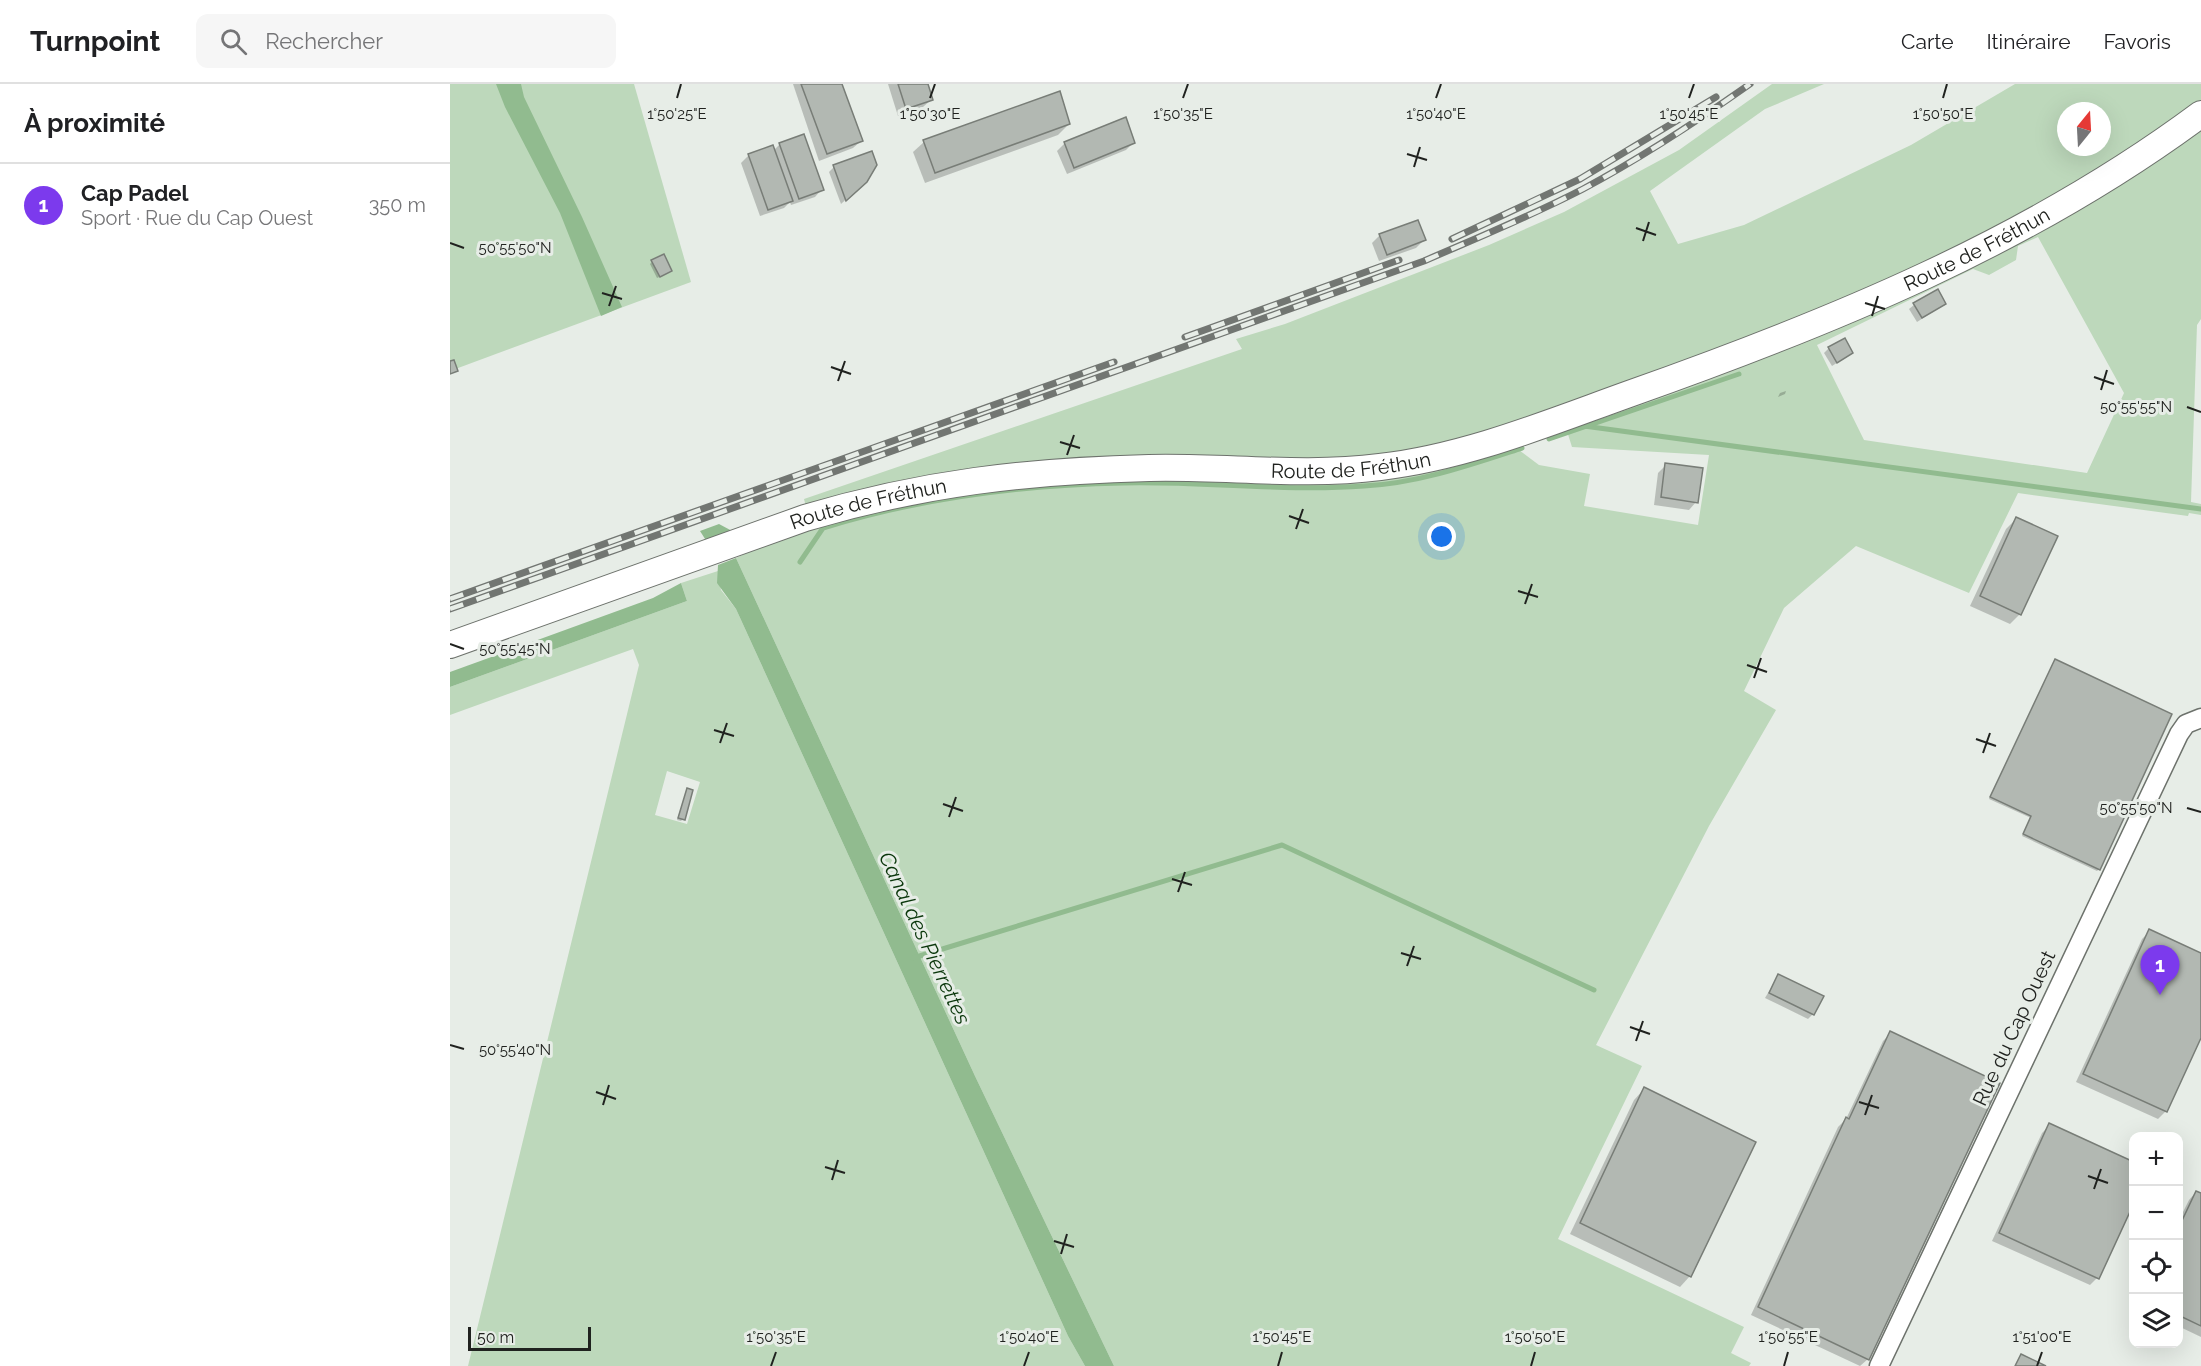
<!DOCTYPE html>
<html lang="fr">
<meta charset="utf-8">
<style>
:root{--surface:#fff;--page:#f6f6f6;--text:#202124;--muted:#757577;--line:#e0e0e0;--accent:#7c3aed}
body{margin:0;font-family:Raleway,sans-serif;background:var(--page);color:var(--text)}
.controls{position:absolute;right:18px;bottom:18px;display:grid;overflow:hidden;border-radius:12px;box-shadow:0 6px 24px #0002}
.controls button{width:54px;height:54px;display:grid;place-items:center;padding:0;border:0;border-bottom:2px solid var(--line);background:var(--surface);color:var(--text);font:30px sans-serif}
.compass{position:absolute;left:1607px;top:18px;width:54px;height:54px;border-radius:50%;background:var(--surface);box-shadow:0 6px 24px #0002;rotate:18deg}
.scale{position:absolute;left:18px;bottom:15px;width:123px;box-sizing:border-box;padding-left:6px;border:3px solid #20221f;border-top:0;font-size:16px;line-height:21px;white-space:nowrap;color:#20221f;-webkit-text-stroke:4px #e7ede7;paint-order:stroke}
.you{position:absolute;left:992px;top:453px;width:21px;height:21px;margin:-15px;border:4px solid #fff;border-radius:50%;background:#1a73e8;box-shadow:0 0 0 9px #1a73e833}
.badge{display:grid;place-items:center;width:39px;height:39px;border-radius:50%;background:var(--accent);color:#fff;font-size:20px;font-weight:700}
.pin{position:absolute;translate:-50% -50px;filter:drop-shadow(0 2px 3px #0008)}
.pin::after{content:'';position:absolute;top:32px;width:21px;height:18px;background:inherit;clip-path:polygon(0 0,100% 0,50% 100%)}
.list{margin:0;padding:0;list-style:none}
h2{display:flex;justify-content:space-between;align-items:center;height:78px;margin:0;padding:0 24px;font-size:26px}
h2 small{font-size:20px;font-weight:400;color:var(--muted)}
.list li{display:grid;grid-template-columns:39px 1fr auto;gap:18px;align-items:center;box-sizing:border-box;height:84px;padding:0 24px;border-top:2px solid var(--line)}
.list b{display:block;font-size:22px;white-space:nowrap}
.list p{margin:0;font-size:20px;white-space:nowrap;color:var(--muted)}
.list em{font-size:20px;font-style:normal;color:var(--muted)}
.icon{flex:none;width:33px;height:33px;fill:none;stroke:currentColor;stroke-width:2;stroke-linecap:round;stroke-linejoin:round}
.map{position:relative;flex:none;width:1751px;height:1282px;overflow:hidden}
header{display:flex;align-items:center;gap:36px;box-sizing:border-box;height:84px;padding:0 30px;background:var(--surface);border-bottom:2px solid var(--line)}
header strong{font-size:28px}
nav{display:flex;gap:33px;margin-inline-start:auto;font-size:21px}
.search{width:420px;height:54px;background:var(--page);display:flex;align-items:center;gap:15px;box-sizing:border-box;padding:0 21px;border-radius:12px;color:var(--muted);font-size:22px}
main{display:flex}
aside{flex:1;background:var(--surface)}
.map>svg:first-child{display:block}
.green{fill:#bdd8bb;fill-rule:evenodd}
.water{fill:#91bb8f}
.shadow{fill:#0003}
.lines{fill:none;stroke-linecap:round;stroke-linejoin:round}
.stream{stroke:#91bb8f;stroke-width:5}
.building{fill:#b2b8b2;stroke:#787d77;stroke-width:1.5}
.street-casing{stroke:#6d726c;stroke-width:21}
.secondary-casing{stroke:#6d726c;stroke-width:28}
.street{stroke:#fff;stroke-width:18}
.secondary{stroke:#fff;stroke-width:26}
.rail-casing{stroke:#727672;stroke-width:7}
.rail{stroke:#e7ede7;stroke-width:4.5;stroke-dasharray:14;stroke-linecap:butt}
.ticks{fill:none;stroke:#20221f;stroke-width:2}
.labels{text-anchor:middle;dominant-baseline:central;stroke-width:6;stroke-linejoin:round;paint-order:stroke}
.street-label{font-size:20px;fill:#20221f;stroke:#e7ede7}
.water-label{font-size:21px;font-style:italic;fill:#0a370b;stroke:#e7ede7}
.ticks-label{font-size:15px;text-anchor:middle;fill:#20221f;stroke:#e7ede7;stroke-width:6;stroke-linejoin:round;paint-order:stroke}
</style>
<header>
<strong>Turnpoint</strong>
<div class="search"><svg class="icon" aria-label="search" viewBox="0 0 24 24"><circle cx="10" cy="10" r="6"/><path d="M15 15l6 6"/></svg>Rechercher</div>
<nav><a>Carte</a><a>Itinéraire</a><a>Favoris</a></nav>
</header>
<main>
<aside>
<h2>À proximité<small></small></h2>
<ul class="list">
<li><span class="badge">1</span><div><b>Cap Padel</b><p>Sport · Rue du Cap Ouest</p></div><em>350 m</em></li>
</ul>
</aside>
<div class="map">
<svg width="1751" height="1282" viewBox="0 0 1751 1282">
<rect width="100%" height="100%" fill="#e7ede7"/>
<!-- green -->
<g class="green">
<path d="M 0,0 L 184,0 L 241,198 L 0,287 Z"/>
<path d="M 1322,0 L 1374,0 L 1315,25 L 1200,107 L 1228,160 L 1294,141 L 1461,61 L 1565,0 L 1751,0 L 1751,235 L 1747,241 L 1741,418 L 1751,420 L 1751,431 L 1739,429 L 1738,432 L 1568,409 L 1519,509 L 1406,462 L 1334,524 L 1294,607 L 1326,626 L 1259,742 L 1146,961 L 1192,982 L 1108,1155 L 1294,1243 L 1281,1269 L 1301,1279 L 1299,1282 L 664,1282 L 525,992 L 286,474 L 360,439 L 354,415 L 792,265 L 786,255 L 835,240 L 1039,161 L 1114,128 L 1229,66 ZM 1616,27 L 1652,27 L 1652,63 L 1616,63 ZM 1588,153 L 1674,309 L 1637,389 L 1414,356 L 1367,261 L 1523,185 L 1539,191 L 1566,176 L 1568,162 ZM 1116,344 L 1122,363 L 1259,371 L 1248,441 L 1134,422 L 1140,390 L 1089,381 L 1061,360 Z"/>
<path d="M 268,487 L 271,506 L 286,525 L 618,1252 L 635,1282 L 18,1282 L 189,581 L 183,565 L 0,631 L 0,603 L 237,517 L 231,499 ZM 217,687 L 250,698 L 237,740 L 205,731 Z"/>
</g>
<!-- water -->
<g class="water">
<path d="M 46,0 L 71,0 L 74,13 L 132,133 L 172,223 L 151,232 L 110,129 L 55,23 Z"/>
<path d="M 269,440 L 284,448 L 257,458 L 250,447 Z"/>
<path d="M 286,474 L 525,992 L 664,1282 L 635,1282 L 618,1252 L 286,525 L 267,499 L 268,481 Z"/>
<path d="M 231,499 L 237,517 L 0,603 L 0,588 L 203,514 Z"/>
</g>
<!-- shadow -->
<g class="shadow">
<path d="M 343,0 L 390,0 L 411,57 L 403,64 L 369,77 Z"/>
<path d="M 438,0 L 476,0 L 481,16 L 473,23 L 448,32 Z"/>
<path d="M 619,40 L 608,51 L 475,99 L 463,68 L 474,58 Z"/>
<path d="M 615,59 L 683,59 L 676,66 L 617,90 L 607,67 Z"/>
<path d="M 330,60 L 372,105 L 365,113 L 341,121 L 340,118 L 334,124 L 310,132 L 291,79 L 299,71 L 324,66 Z"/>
<path d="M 384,83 L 416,97 L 391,120 L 379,88 Z"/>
<path d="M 930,151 L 974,156 L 966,164 L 929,177 L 922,159 Z"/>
<path d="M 202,178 L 218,189 L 207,194 L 200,180 Z"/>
<path d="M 1495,220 L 1467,238 L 1459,225 L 1464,221 Z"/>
<path d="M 1379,264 L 1402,269 L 1382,282 L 1374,269 Z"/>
<path d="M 1336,307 L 1335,310 L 1328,313 L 1330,309 Z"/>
<path d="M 1216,381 L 1246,418 L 1239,426 L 1204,421 L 1208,389 Z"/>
<path d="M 1566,435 L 1570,530 L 1560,540 L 1520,522 L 1556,445 Z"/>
<path d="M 1605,576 L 1649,785 L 1647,787 L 1572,752 L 1581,734 L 1539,715 Z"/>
<path d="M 237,706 L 233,735 L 231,737 L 227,736 Z"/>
<path d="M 1700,847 L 1751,870 L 1751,950 L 1716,1027 L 1708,1035 L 1626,998 L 1692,855 Z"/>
<path d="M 1328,892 L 1363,930 L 1358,935 L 1315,914 Z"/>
<path d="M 1441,949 L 1418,1275 L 1410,1282 L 1301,1231 L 1388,1043 L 1396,1035 L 1433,957 Z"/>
<path d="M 1194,1005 L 1240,1192 L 1230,1203 L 1120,1150 L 1184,1016 Z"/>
<path d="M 1600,1041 L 1647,1194 L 1640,1201 L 1542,1157 L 1592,1049 Z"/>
<path d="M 1746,1108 L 1751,1110 L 1751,1253 L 1728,1242 L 1728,1138 L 1739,1116 Z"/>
</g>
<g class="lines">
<!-- stream -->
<g class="stream">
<path d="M 1134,342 L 1751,425"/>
<path d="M 1099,355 L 1289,290"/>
<path d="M 350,478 L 373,444 C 470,414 571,401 673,399 C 753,397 834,408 914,402 C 969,399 1020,381 1072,364"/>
<path d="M 463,874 L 832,761 L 1144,906"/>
</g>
</g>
<!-- building -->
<g class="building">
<path d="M 351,0 L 392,0 L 413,57 L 377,70 Z"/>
<path d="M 448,0 L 478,0 L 483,16 L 456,25 Z"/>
<path d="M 610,7 L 620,40 L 485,89 L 473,56 Z"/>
<path d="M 676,33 L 685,59 L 624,84 L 614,58 Z"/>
<path d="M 354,50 L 374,106 L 349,115 L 329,59 Z"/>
<path d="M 323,61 L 343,117 L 318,126 L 298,70 Z"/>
<path d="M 422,67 L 427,81 L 417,98 L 396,117 L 383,81 Z"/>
<path d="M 968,136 L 976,156 L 937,171 L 929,150 Z"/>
<path d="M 214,170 L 222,187 L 210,193 L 201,176 Z"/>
<path d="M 1488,205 L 1496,220 L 1472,234 L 1463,219 Z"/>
<path d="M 1395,254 L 1403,269 L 1387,279 L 1378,263 Z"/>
<path d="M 4,276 L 8,287 L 0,290 L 0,277 Z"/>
<path d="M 1215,379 L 1253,384 L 1248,419 L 1211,413 Z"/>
<path d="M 1566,433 L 1608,452 L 1571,531 L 1530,512 Z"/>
<path d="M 1605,575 L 1722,630 L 1650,786 L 1573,750 L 1581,732 L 1540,713 Z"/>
<path d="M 237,704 L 243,706 L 235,736 L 228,734 Z"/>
<path d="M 1699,845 L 1751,869 L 1751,954 L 1717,1028 L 1633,990 Z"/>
<path d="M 1328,890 L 1374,912 L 1364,931 L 1319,909 Z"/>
<path d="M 1440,947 L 1550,999 L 1419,1276 L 1308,1223 L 1396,1033 L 1399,1035 Z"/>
<path d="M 1194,1003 L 1306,1058 L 1241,1193 L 1130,1139 Z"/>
<path d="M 1599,1039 L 1684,1078 L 1684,1119 L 1649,1195 L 1549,1149 Z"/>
<path d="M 1746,1107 L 1751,1109 L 1751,1242 L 1728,1231 L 1728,1145 Z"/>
<path d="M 1571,1270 L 1596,1282 L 1565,1282 Z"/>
</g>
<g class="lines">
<!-- street casing -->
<g class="street-casing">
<path id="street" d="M 1429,1282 L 1729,650 L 1736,640 L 1751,634"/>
</g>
<!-- secondary casing -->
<g class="secondary-casing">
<g id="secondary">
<path id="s1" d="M 0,561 L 355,434 C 473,399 576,387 699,384 C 776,382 853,393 930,383 C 1016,373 1098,339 1179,310 C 1380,239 1579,158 1751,30"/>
</g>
</g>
<!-- street -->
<use href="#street" class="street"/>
<!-- secondary -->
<use href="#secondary" class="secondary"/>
<!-- rail casing -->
<g class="rail-casing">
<g id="rail">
<path d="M 1002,155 L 1130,95 L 1266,13"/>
<path d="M 735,253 L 949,176"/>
<path d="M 0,515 L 664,278"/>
<path d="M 0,525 L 974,177 C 1027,154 1081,132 1133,105 C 1191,74 1246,38 1300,0"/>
</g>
</g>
<!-- rail -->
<use href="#rail" class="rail"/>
</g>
<!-- ticks -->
<path class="ticks" d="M 227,14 L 231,0M 480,14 L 485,0M 733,14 L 738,0M 986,14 L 991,0M 1239,14 L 1244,0M 1493,14 L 1497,0M 957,70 L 977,76M 964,83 L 970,63M 1186,144 L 1206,151M 1193,157 L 1199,138M 0,159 L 14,164M 152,209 L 172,215M 1415,219 L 1435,225M 159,222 L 166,202M 1422,232 L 1428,212M 381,283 L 401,290M 1644,293 L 1664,300M 388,297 L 395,277M 1651,306 L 1657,286M 1737,323 L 1751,328M 610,358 L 630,364M 617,371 L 624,351M 839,432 L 859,439M 846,445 L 853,425M 1068,507 L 1088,513M 1075,520 L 1082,500M 0,560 L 14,565M 1297,581 L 1317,588M 1304,594 L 1311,574M 264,646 L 284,652M 1526,655 L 1546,662M 270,659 L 277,639M 1533,669 L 1540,649M 493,720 L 513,727M 1737,724 L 1751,728M 499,733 L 506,713M 722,795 L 742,801M 728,808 L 735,788M 951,869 L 971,875M 957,882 L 964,862M 1180,943 L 1200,950M 1186,957 L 1193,937M 0,961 L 14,965M 146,1008 L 166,1015M 1409,1018 L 1429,1024M 153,1021 L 159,1001M 1415,1031 L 1422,1011M 375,1083 L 395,1089M 1638,1092 L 1658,1099M 382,1096 L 388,1076M 1644,1105 L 1651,1085M 604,1157 L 624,1163M 611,1170 L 617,1150M 321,1282 L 326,1268M 574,1282 L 579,1268M 828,1282 L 832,1268M 1081,1282 L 1085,1268M 1334,1282 L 1338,1268M 1587,1282 L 1592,1268"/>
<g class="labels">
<!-- street labels -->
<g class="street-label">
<text stroke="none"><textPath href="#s1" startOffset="1594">Route de Fréthun</textPath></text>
<text stroke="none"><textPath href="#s1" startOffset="928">Route de Fréthun</textPath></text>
<text stroke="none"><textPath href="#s1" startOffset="442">Route de Fréthun</textPath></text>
<text transform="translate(1564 944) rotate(-65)">Rue du Cap Ouest</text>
</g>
<!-- water labels -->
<g class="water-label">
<text transform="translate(475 854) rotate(65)">Canal des Pierrettes</text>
</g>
</g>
<g class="ticks-label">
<text x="227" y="35">1°50'25"E</text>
<text x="480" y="35">1°50'30"E</text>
<text x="733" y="35">1°50'35"E</text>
<text x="986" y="35">1°50'40"E</text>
<text x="1239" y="35">1°50'45"E</text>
<text x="1493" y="35">1°50'50"E</text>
<text x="65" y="169">50°55'50"N</text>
<text x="1686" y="328">50°55'55"N</text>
<text x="65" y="570">50°55'45"N</text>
<text x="1686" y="729">50°55'50"N</text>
<text x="65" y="971">50°55'40"N</text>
<text x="326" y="1258">1°50'35"E</text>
<text x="579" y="1258">1°50'40"E</text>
<text x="1338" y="1258">1°50'55"E</text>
<text x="1592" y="1258">1°51'00"E</text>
<text x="832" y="1258">1°50'45"E</text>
<text x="1085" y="1258">1°50'50"E</text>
</g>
</svg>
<div class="controls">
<button>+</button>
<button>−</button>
<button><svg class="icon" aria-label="locate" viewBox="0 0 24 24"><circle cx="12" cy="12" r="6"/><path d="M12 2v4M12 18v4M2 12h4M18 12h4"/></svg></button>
<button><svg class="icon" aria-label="layers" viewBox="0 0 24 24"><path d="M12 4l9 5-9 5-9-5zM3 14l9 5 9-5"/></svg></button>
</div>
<svg class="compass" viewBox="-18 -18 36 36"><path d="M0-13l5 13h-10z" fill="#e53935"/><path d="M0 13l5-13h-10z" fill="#757577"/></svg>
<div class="scale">50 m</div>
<div class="you"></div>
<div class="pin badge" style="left:1710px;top:911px">1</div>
</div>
</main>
